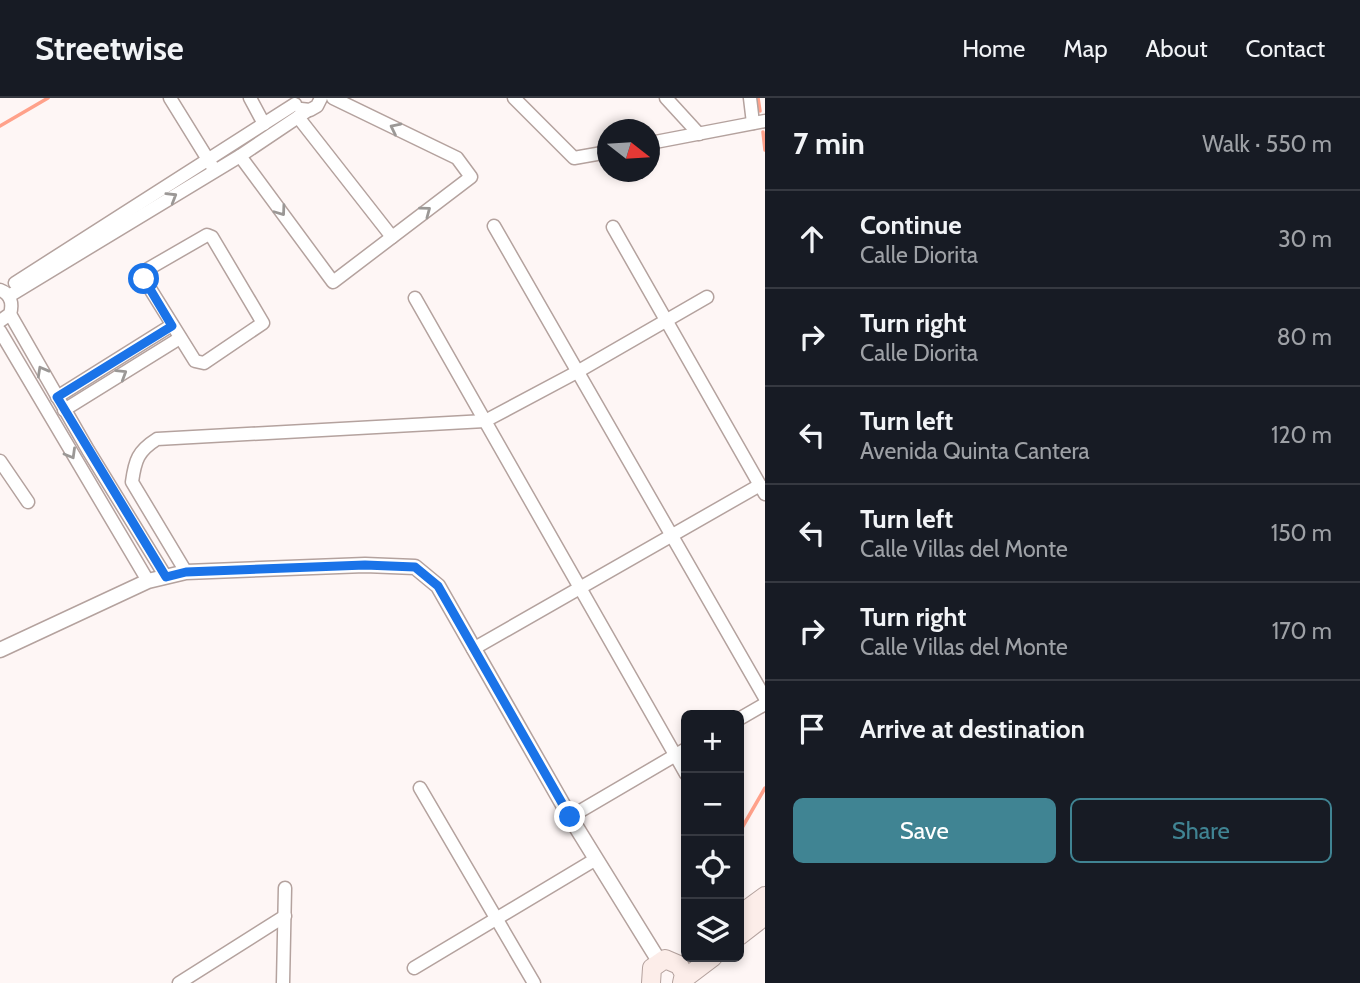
<!DOCTYPE html>
<meta charset="utf-8">
<style>
:root{--surface:#171b24;--page:#20242c;--text:#f1f3f6;--muted:#9ea1a6;--line:#363941;--accent:#408493}
body{margin:0;font-family:Cabin,sans-serif;background:var(--page);color:var(--text)}
.controls{position:absolute;right:21px;bottom:21px;display:grid;overflow:hidden;border-radius:10px;box-shadow:0 4px 10px #0003}
.controls button{width:63px;height:63px;display:grid;place-items:center;padding:0;border:0;border-bottom:2px solid var(--line);background:var(--surface);color:var(--text);font:35px sans-serif}
.compass{position:absolute;left:597px;top:21px;width:63px;height:63px;border-radius:50%;background:var(--surface);box-shadow:0 4px 10px #0003;rotate:107deg}
.stop{position:absolute;width:21px;height:21px;margin:-16px;border:5px solid #1a73e8;border-radius:50%;background:#fff}
.stop.end{background:#1a73e8;border-color:#fff;box-shadow:0 2px 7px #0008}
.list{margin:0;padding:0;list-style:none}
h2{display:flex;justify-content:space-between;align-items:center;height:91px;margin:0;padding:0 28px;font-size:30px}
h2 small{font-size:23px;font-weight:400;color:var(--muted)}
.list li{display:grid;grid-template-columns:46px 1fr auto;gap:21px;align-items:center;box-sizing:border-box;height:98px;padding:0 28px;border-top:2px solid var(--line)}
.list b{display:block;font-size:26px;white-space:nowrap}
.list p{margin:0;font-size:23px;white-space:nowrap;color:var(--muted)}
.list em{font-size:23px;font-style:normal;color:var(--muted)}
.actions{display:flex;gap:14px;padding:21px 28px}
.actions a{flex:1;padding:16px 0;border:2px solid var(--accent);border-radius:10px;text-align:center;font-size:24px;color:var(--accent)}
.actions .main{background:var(--accent);color:#fff}
.icon{flex:none;width:38px;height:38px;fill:none;stroke:currentColor;stroke-width:2;stroke-linecap:round;stroke-linejoin:round}
.map{position:relative;flex:none;width:765px;height:885px;overflow:hidden}
header{display:flex;align-items:center;gap:42px;box-sizing:border-box;height:98px;padding:0 35px;background:var(--surface);border-bottom:2px solid var(--line)}
header strong{font-size:33px}
nav{display:flex;gap:38px;margin-inline-start:auto;font-size:24px}
main{display:flex}
aside{flex:1;background:var(--surface)}
.map>svg:first-child{display:block}
.lines{fill:none;stroke-linecap:round;stroke-linejoin:round}
.stream{stroke:#ffa18a;stroke-width:3.5}
.minor-casing{stroke:#b4a29e;stroke-width:15}
.tertiary-casing{stroke:#b4a29e;stroke-width:17}
.secondary-casing{stroke:#b4a29e;stroke-width:20}
.minor{stroke:#fff;stroke-width:12}
.tertiary{stroke:#fff;stroke-width:14}
.secondary{stroke:#fcede9;stroke-width:18}
.oneway{stroke:#9b9896}
.route{stroke:#1a73e8;stroke-width:9}
</style>
<header>
<strong>Streetwise</strong>
<nav><a>Home</a><a>Map</a><a>About</a><a>Contact</a></nav>
</header>
<main>
<div class="map">
<svg width="765" height="885" viewBox="0 0 765 885">
<rect width="100%" height="100%" fill="#fef6f5"/>
<g class="lines">
<!-- stream -->
<g class="stream">
<path d="M 758,0 L 760,13"/>
<path d="M 0,28 L 48,0"/>
<path d="M 763,34 L 765,52"/>
<path d="M 739,735 L 765,690"/>
</g>
<!-- minor casing -->
<g class="minor-casing">
<g id="minor">
<path d="M 170,0 L 212,68"/>
<path d="M 250,0 L 264,26"/>
<path d="M 514,0 L 574,60 L 608,54"/>
<path d="M 666,0 L 699,36"/>
<path d="M 750,0 L 753,25"/>
<path d="M 301,11 L 310,12 L 317,8 L 321,0"/>
<path d="M 298,19 L 392,139"/>
<path d="M 650,45 L 765,23"/>
<path d="M 240,58 L 333,184 L 471,79 L 457,60 L 333,0"/>
<path d="M 494,128 L 765,600"/>
<path d="M 613,129 L 765,396"/>
<path d="M 207,137 L 212,139 L 263,225 L 204,265 L 195,263 L 144,181 L 148,171 Z"/>
<path d="M 15,185 L 295,6"/>
<path d="M 0,192 C 11,196 13,206 10,216 L 0,223"/>
<path d="M 9,198 L 240,58 L 307,13"/>
<path d="M 415,200 L 686,676"/>
<path d="M 10,216 L 88,352 L 166,479"/>
<path d="M 0,233 L 148,483"/>
<path d="M 57,299 L 172,227"/>
<path d="M 64,312 L 180,240"/>
<path d="M 0,363 L 28,404"/>
<path d="M 186,474 L 132,384 C 135,362 138,353 157,341 L 485,323 L 577,274 L 707,199"/>
<path d="M 473,551 L 760,387"/>
<path d="M 739,621 L 765,606"/>
<path d="M 420,690 L 534,885"/>
<path d="M 570,719 L 686,651"/>
<path d="M 414,870 L 596,761"/>
<path d="M 179,885 L 285,818"/>
<path d="M 283,885 L 285,790"/>
</g>
</g>
<!-- tertiary casing -->
<g class="tertiary-casing">
<path id="tertiary" d="M 0,552 L 148,483 L 186,474 L 365,467 L 415,469 L 438,488 L 570,719 L 659,863"/>
</g>
<!-- secondary casing -->
<g class="secondary-casing">
<g id="secondary">
<path d="M 739,817 L 765,798"/>
<path d="M 739,838 L 765,818"/>
<path d="M 684,881 L 713,859"/>
<path d="M 651,885 L 652,870 L 665,861 L 679,867 L 684,876 L 682,885"/>
</g>
</g>
<!-- minor -->
<use href="#minor" class="minor"/>
<!-- tertiary -->
<use href="#tertiary" class="tertiary"/>
<!-- secondary -->
<use href="#secondary" class="secondary"/>
</g>
<!-- one-way arrows -->
<defs><path id="oneway-chevron" d="M-2-3.5L2.5 0L-2 3.5" fill="none" stroke-width="1.6" stroke-linecap="round" stroke-linejoin="round" transform="scale(1.75)"/></defs>
<g class="oneway">
<use href="#oneway-chevron" transform="translate(395 30) rotate(-154)"/>
<use href="#oneway-chevron" transform="translate(172 99) rotate(-31)"/>
<use href="#oneway-chevron" transform="translate(281 113) rotate(54)"/>
<use href="#oneway-chevron" transform="translate(426 113) rotate(-37)"/>
<use href="#oneway-chevron" transform="translate(42 273) rotate(-119)"/>
<use href="#oneway-chevron" transform="translate(122 276) rotate(-32)"/>
<use href="#oneway-chevron" transform="translate(71 356) rotate(60)"/>
</g>
<g class="lines">
<!-- route -->
<path class="route" d="M 144,181 L 172,228 L 57,299 L 166,479 L 186,474 L 365,467 L 415,469 L 438,488 L 570,719"/>
</g>
</svg>
<div class="controls">
<button>+</button>
<button>−</button>
<button><svg class="icon" aria-label="locate" viewBox="0 0 24 24"><circle cx="12" cy="12" r="6"/><path d="M12 2v4M12 18v4M2 12h4M18 12h4"/></svg></button>
<button><svg class="icon" aria-label="layers" viewBox="0 0 24 24"><path d="M12 4l9 5-9 5-9-5zM3 14l9 5 9-5"/></svg></button>
</div>
<svg class="compass" viewBox="-18 -18 36 36"><path d="M0-13l5 13h-10z" fill="#e53935"/><path d="M0 13l5-13h-10z" fill="#9ea1a6"/></svg>
<div class="stop" style="left:144px;top:181px"></div>
<div class="stop end" style="left:570px;top:719px"></div>
</div>
<aside>
<h2>7 min<small>Walk · 550 m</small></h2>
<ul class="list">
<li><svg class="icon" aria-label="ahead" viewBox="0 0 24 24"><path d="M12 20V5M6 11l6-6 6 6"/></svg><div><b>Continue</b><p>Calle Diorita</p></div><em>30 m</em></li>
<li><svg class="icon" aria-label="right" viewBox="0 0 24 24"><path d="M7 20v-9h11M14 6l5 5-5 5"/></svg><div><b>Turn right</b><p>Calle Diorita</p></div><em>80 m</em></li>
<li><svg class="icon" aria-label="left" viewBox="0 0 24 24"><path d="M17 20v-9H6M10 6l-5 5 5 5"/></svg><div><b>Turn left</b><p>Avenida Quinta Cantera</p></div><em>120 m</em></li>
<li><svg class="icon" aria-label="left" viewBox="0 0 24 24"><path d="M17 20v-9H6M10 6l-5 5 5 5"/></svg><div><b>Turn left</b><p>Calle Villas del Monte</p></div><em>150 m</em></li>
<li><svg class="icon" aria-label="right" viewBox="0 0 24 24"><path d="M7 20v-9h11M14 6l5 5-5 5"/></svg><div><b>Turn right</b><p>Calle Villas del Monte</p></div><em>170 m</em></li>
<li><svg class="icon" aria-label="arrive" viewBox="0 0 24 24"><path d="M6 21V4h12l-3 4 3 4H6"/></svg><div><b>Arrive at destination</b></div></li>
</ul>
<div class="actions"><a class="main">Save</a><a>Share</a></div>
</aside>
</main>
